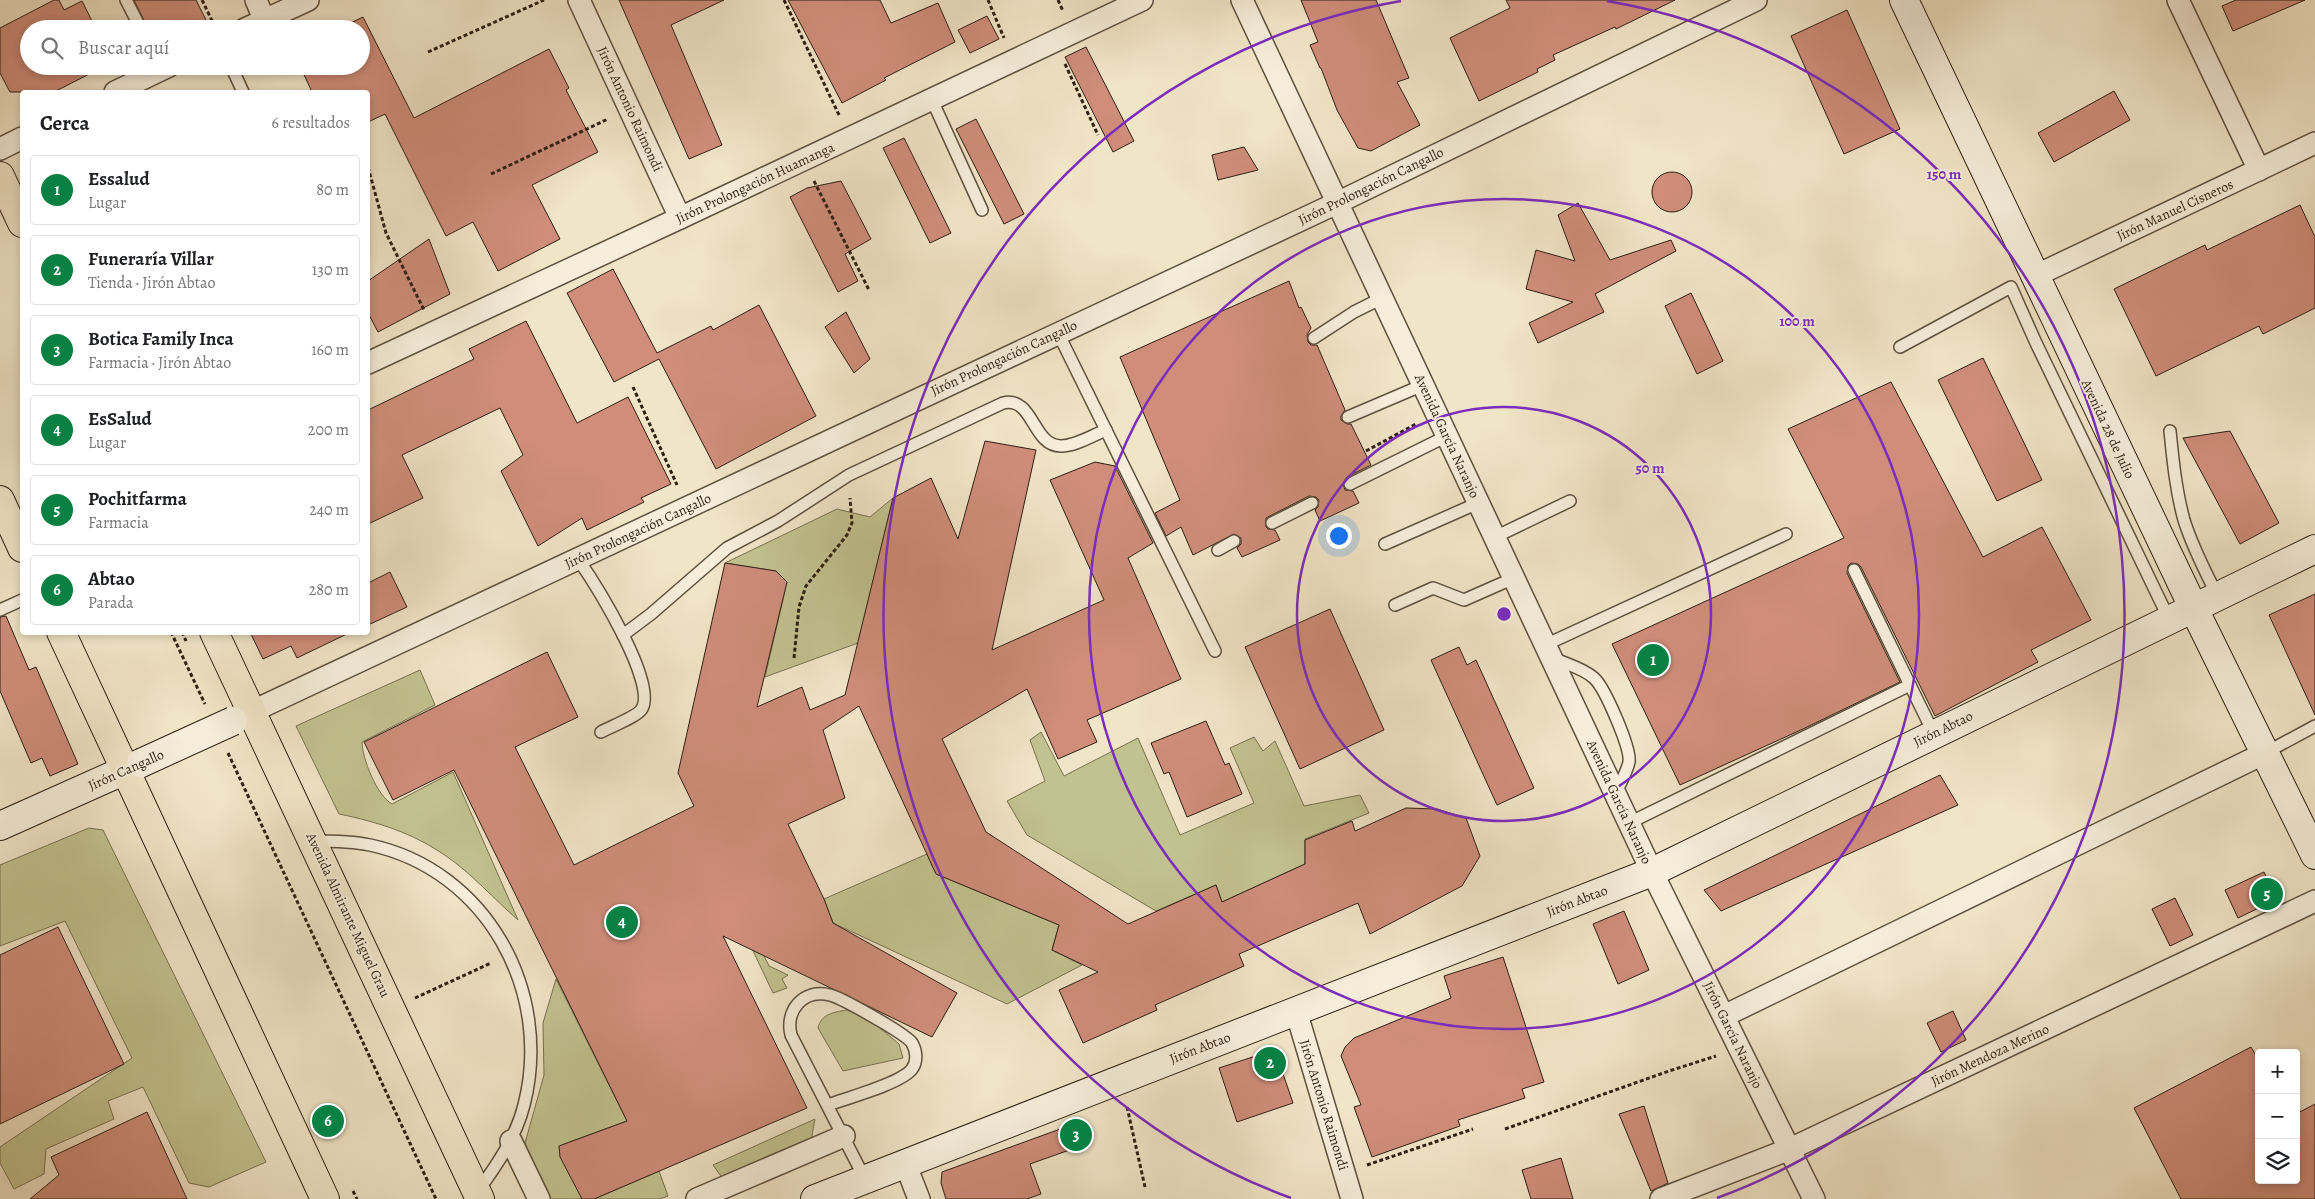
<!DOCTYPE html>
<html lang="es">
<meta charset="utf-8">
<style>
:root{--surface:#fff;--page:#f6f6f6;--text:#202124;--muted:#757577;--line:#e0e0e0;--accent:#0b8043}
body{margin:0;font-family:Alegreya,serif;background:var(--page);color:var(--text)}
.controls{position:absolute;right:15px;bottom:15px;display:grid;overflow:hidden;border-radius:5px;box-shadow:0 2px 8px #0003}
.controls button{width:45px;height:45px;display:grid;place-items:center;padding:0;border:0;border-bottom:1px solid var(--line);background:var(--surface);color:var(--text);font:25px sans-serif}
.you{position:absolute;left:1338px;top:535px;width:18px;height:18px;margin:-12px;border:4px solid #fff;border-radius:50%;background:#1a73e8;box-shadow:0 0 0 8px #1a73e833}
.badge{display:grid;place-items:center;width:32px;height:32px;border-radius:50%;background:var(--accent);color:#fff;font-size:16px;font-weight:700}
.pin{position:absolute;translate:-50% -50%;border:2px solid #fff;box-shadow:0 1px 5px #0006}
.list{margin:0;padding:0;list-style:none}
h2{display:flex;justify-content:space-between;align-items:center;height:65px;margin:0;padding:0 20px;font-size:21px}
h2 small{font-size:16px;font-weight:400;color:var(--muted)}
.list li{display:grid;grid-template-columns:32px 1fr auto;gap:15px;align-items:center;box-sizing:border-box;height:70px;margin:0 10px 10px;padding:0 10px;border:1px solid var(--line);border-radius:5px}
.list b{display:block;font-size:19px;white-space:nowrap}
.list p{margin:0;font-size:16px;white-space:nowrap;color:var(--muted)}
.list em{font-size:16px;font-style:normal;color:var(--muted)}
.icon{flex:none;width:28px;height:28px;fill:none;stroke:currentColor;stroke-width:2;stroke-linecap:round;stroke-linejoin:round}
.map{position:relative;flex:none;width:2315px;height:1199px;overflow:hidden}
.search{position:absolute;background:var(--surface);box-shadow:0 2px 8px #0003;left:20px;top:20px;width:350px;height:55px;display:flex;align-items:center;gap:12px;box-sizing:border-box;padding:0 18px;border-radius:28px;color:var(--muted);font-size:19px}
.panel{position:absolute;background:var(--surface);box-shadow:0 2px 8px #0003;left:20px;top:90px;width:350px;height:545px;border-radius:5px}
.map>svg:first-child{display:block}
.green{fill:#c2c290;stroke:#787051}
.building{fill:#cf8d7a;stroke:#2d1f12}
.lines{fill:none;stroke-linecap:round;stroke-linejoin:round}
.lane-casing{stroke:#5e503f;stroke-width:14}
.street-casing{stroke:#5e503f;stroke-width:24}
.secondary-casing{stroke:#2d1f12;stroke-width:30}
.primary-casing{stroke:#2d1f12;stroke-width:30}
.path{stroke:#2d1f12;stroke-width:3;stroke-dasharray:4 2.5;stroke-linecap:butt}
.lane{stroke:#f6eedb;stroke-width:11}
.street{stroke:#f6eedb;stroke-width:21}
.secondary{stroke:#f6eedb;stroke-width:28}
.primary{stroke:#f1e5c7;stroke-width:28}
.secondary-bridge-casing{stroke:#2d1f12;stroke-width:30;stroke-linecap:butt}
.secondary-bridge{stroke:#f6eedb;stroke-width:28}
.ring{fill:none;stroke:#7b2cbf;stroke-width:2.5}
.labels{text-anchor:middle;dominant-baseline:central;stroke-width:4;stroke-linejoin:round;paint-order:stroke}
.street-label{font-size:14px;fill:#2d1f12;stroke:#f6eedb}
.centre{fill:#7b2cbf;stroke:#f6eedb;stroke-width:2.5}
.ring-label{font-size:15px;text-anchor:middle;font-weight:bold;fill:#7b2cbf;stroke:#f6eedb;stroke-width:4;stroke-linejoin:round;paint-order:stroke}
</style>
<div class="map">
<svg width="2315" height="1199" viewBox="0 0 2315 1199">
<rect width="100%" height="100%" fill="#f1e5c7"/>
<filter id="stains"><feTurbulence type="fractalNoise" baseFrequency=".004" numOctaves="4"/><feColorMatrix values="0 0 0 0 .2 0 0 0 0 .09 0 0 0 0 .02 0 0 0 .5 -.17"/></filter>
<radialGradient id="worn" r=".72"><stop offset=".6" stop-color="#630" stop-opacity="0"/><stop offset="1" stop-color="#630" stop-opacity=".3"/></radialGradient>
<!-- green -->
<g class="green">
<path d="M 893,498 L 858,643 L 765,677 L 787,582 L 776,571 L 725,563 L 837,509 L 870,517 Z"/>
<path d="M 420,670 L 435,705 L 362,742 C 362,758 377,796 392,804 L 453,772 L 518,920 C 495,900 471,873 446,856 C 413,833 378,822 339,814 L 296,726 Z"/>
<path d="M 1041,732 L 1064,776 L 1138,738 L 1180,835 L 1254,803 L 1230,748 L 1254,737 L 1263,751 L 1275,741 L 1304,806 L 1360,795 L 1369,813 L 1305,839 L 1305,864 L 1222,902 L 1216,885 L 1156,911 L 1027,835 L 1007,801 L 1045,781 L 1030,740 Z"/>
<path d="M 89,828 L 103,830 L 266,1162 L 209,1187 L 189,1183 L 143,1087 L 108,1101 L 114,1119 L 46,1149 L 44,1174 L 14,1189 L 0,1163 L 0,1147 L 132,1058 L 65,921 L 0,946 L 0,865 Z"/>
<path d="M 927,854 L 936,874 L 1059,925 L 1052,950 L 1082,965 L 1007,1004 L 833,923 L 824,899 Z"/>
<path d="M 733,892 L 769,966 L 788,975 L 782,979 L 787,988 L 773,993 L 727,896 Z"/>
<path d="M 556,979 L 627,1121 L 564,1144 L 560,1148 L 582,1199 L 548,1199 L 525,1143 L 544,1075 L 543,1023 Z"/>
<path d="M 847,1010 L 869,1019 L 899,1044 L 903,1058 L 843,1071 L 818,1028 C 821,1014 834,1012 847,1010 Z"/>
<path d="M 815,1119 L 810,1147 L 725,1182 L 713,1165 Z"/>
<path d="M 659,1171 L 668,1196 L 660,1199 L 594,1199 Z"/>
</g>
<!-- building -->
<g class="building">
<path d="M 54,0 L 59,0 L 64,10 L 82,1 L 96,29 L 29,29 L 29,66 L 105,66 L 54,92 L 10,92 L 0,73 L 0,28 Z"/>
<path d="M 134,0 L 196,0 L 207,22 L 193,29 L 148,29 Z"/>
<path d="M 619,0 L 724,0 L 671,25 L 722,145 L 689,159 Z"/>
<path d="M 788,0 L 880,0 L 891,23 L 938,3 L 955,42 L 884,78 L 886,80 L 842,103 Z"/>
<path d="M 1301,0 L 1376,0 L 1409,78 L 1397,82 L 1420,125 L 1371,151 L 1358,148 L 1337,110 L 1321,68 L 1320,68 L 1310,45 L 1318,42 Z"/>
<path d="M 1506,0 L 1675,0 L 1616,29 L 1615,27 L 1553,55 L 1555,60 L 1537,69 L 1538,72 L 1479,101 L 1450,38 L 1510,8 Z"/>
<path d="M 2236,0 L 2305,0 L 2233,31 L 2222,6 Z"/>
<path d="M 1847,10 L 1900,129 L 1844,154 L 1791,36 Z"/>
<path d="M 987,16 L 999,39 L 970,53 L 958,30 Z"/>
<path d="M 363,17 L 414,118 L 549,49 L 569,88 L 566,90 L 598,152 L 532,185 L 560,239 L 498,271 L 473,222 L 446,236 L 385,114 L 368,122 L 368,92 L 312,92 L 300,66 L 362,66 L 361,29 L 342,27 Z"/>
<path d="M 1086,47 L 1134,141 L 1113,152 L 1065,57 Z"/>
<path d="M 2114,91 L 2130,120 L 2054,162 L 2038,133 Z"/>
<path d="M 976,119 L 1024,214 L 1004,224 L 956,129 Z"/>
<path d="M 904,138 L 951,233 L 930,243 L 883,148 Z"/>
<path d="M 1244,147 L 1258,170 L 1218,180 L 1212,155 Z"/>
<circle cx="1672" cy="192" r="20"/>
<path d="M 841,181 L 871,239 L 845,254 L 858,281 L 838,292 L 790,197 L 807,188 Z"/>
<path d="M 1578,203 L 1610,260 L 1671,240 L 1676,251 L 1595,294 L 1604,312 L 1538,343 L 1529,323 L 1573,302 L 1526,289 L 1536,250 L 1575,261 L 1558,215 Z"/>
<path d="M 2300,205 L 2315,237 L 2315,308 L 2263,334 L 2259,326 L 2156,376 L 2114,289 L 2205,245 L 2207,250 Z"/>
<path d="M 429,239 L 450,294 L 378,332 L 368,313 L 368,281 Z"/>
<path d="M 613,269 L 657,353 L 711,326 L 713,330 L 759,305 L 816,416 L 716,469 L 659,359 L 614,382 L 567,293 Z"/>
<path d="M 1289,281 L 1299,308 L 1301,307 L 1311,328 L 1307,335 L 1308,342 L 1311,345 L 1317,345 L 1345,410 L 1341,416 L 1341,420 L 1347,424 L 1351,424 L 1371,465 L 1347,477 L 1343,483 L 1345,490 L 1353,491 L 1359,503 L 1320,521 L 1315,510 L 1318,507 L 1319,500 L 1316,497 L 1309,496 L 1266,518 L 1266,527 L 1268,529 L 1275,530 L 1280,540 L 1242,557 L 1237,548 L 1241,544 L 1241,538 L 1234,534 L 1193,555 L 1181,527 L 1166,536 L 1155,513 L 1180,500 L 1120,357 Z"/>
<path d="M 1691,293 L 1723,361 L 1697,374 L 1665,306 Z"/>
<path d="M 846,312 L 870,359 L 854,373 L 825,327 Z"/>
<path d="M 526,321 L 577,423 L 628,397 L 671,484 L 641,498 L 644,502 L 587,530 L 582,518 L 538,546 L 501,471 L 523,455 L 500,408 L 402,455 L 423,498 L 368,524 L 368,410 L 474,359 L 469,349 Z"/>
<path d="M 1983,358 L 2042,480 L 1997,501 L 1938,380 Z"/>
<path d="M 1891,382 L 1983,557 L 2042,527 L 2091,620 L 2031,650 L 2038,662 L 1935,716 L 1861,567 L 1858,564 L 1851,563 L 1848,566 L 1847,573 L 1900,682 L 1803,729 L 1680,785 L 1612,644 L 1844,538 L 1788,429 Z"/>
<path d="M 2230,431 L 2279,523 L 2240,544 L 2183,438 Z"/>
<path d="M 985,441 L 1036,450 L 992,650 L 1104,600 L 1050,480 L 1095,462 L 1115,466 L 1153,543 L 1128,558 L 1181,679 L 1087,720 L 1097,742 L 1058,759 L 1027,689 L 942,739 L 986,832 L 1128,924 L 1216,885 L 1222,902 L 1305,864 L 1305,840 L 1352,821 L 1355,831 L 1406,808 L 1437,809 L 1466,818 L 1480,856 L 1462,886 L 1370,934 L 1358,903 L 1239,954 L 1244,966 L 1155,1005 L 1157,1010 L 1083,1043 L 1059,990 L 1098,972 L 1052,950 L 1059,925 L 936,874 L 859,706 L 823,730 L 845,798 L 788,824 L 824,899 L 833,923 L 957,993 L 932,1037 L 723,936 L 807,1108 L 594,1199 L 582,1199 L 560,1157 L 559,1146 L 627,1121 L 454,770 L 393,800 L 364,742 L 547,652 L 578,717 L 515,747 L 574,865 L 694,806 L 678,773 L 725,563 L 776,571 L 787,582 L 757,707 L 802,687 L 810,710 L 845,695 L 893,498 L 931,478 L 958,539 Z"/>
<path d="M 390,572 L 407,607 L 368,625 L 368,583 Z"/>
<path d="M 2315,594 L 2315,715 L 2269,615 Z"/>
<path d="M 1330,609 L 1384,730 L 1300,769 L 1245,647 Z"/>
<path d="M 6,616 L 29,670 L 36,667 L 78,764 L 50,776 L 42,758 L 31,763 L 0,691 L 0,617 Z"/>
<path d="M 250,632 L 351,632 L 297,658 L 291,646 L 263,659 Z"/>
<path d="M 1459,647 L 1467,665 L 1476,660 L 1534,788 L 1497,805 L 1431,660 Z"/>
<path d="M 1206,721 L 1225,765 L 1229,763 L 1242,794 L 1187,817 L 1169,772 L 1164,774 L 1151,743 Z"/>
<path d="M 1940,775 L 1958,805 L 1721,911 L 1704,890 Z"/>
<path d="M 2264,872 L 2272,890 L 2265,905 L 2238,918 L 2225,890 Z"/>
<path d="M 2175,898 L 2193,935 L 2170,946 L 2152,909 Z"/>
<path d="M 1624,911 L 1649,970 L 1618,984 L 1593,924 Z"/>
<path d="M 58,927 L 124,1064 L 0,1124 L 0,955 Z"/>
<path d="M 1503,957 L 1544,1082 L 1522,1089 L 1525,1098 L 1458,1120 L 1460,1126 L 1372,1157 L 1354,1107 L 1361,1105 L 1341,1056 L 1345,1047 L 1354,1038 L 1451,998 L 1444,976 Z"/>
<path d="M 1953,1011 L 1966,1040 L 1941,1052 L 1927,1023 Z"/>
<path d="M 2251,1047 L 2259,1061 L 2259,1180 L 2296,1180 L 2296,1114 L 2315,1104 L 2315,1199 L 2181,1199 L 2134,1108 Z"/>
<path d="M 1268,1052 L 1280,1065 L 1293,1103 L 1237,1122 L 1219,1068 Z"/>
<path d="M 1644,1106 L 1668,1183 L 1651,1191 L 1619,1114 Z"/>
<path d="M 147,1112 L 187,1199 L 30,1199 L 59,1175 L 51,1157 Z"/>
<path d="M 1085,1120 L 1092,1142 L 1030,1164 L 1041,1194 L 1027,1199 L 946,1199 L 941,1183 L 942,1172 Z"/>
<path d="M 1561,1158 L 1573,1199 L 1531,1199 L 1522,1170 Z"/>
</g>
<g class="lines">
<!-- lane casing -->
<g class="lane-casing">
<g id="lane">
<path d="M 126,0 L 141,29"/>
<path d="M 231,66 L 243,92"/>
<path d="M 932,100 L 982,210"/>
<path d="M 1058,333 L 1215,651"/>
<path d="M 1314,338 L 1354,312 L 1382,298"/>
<path d="M 1900,347 L 2011,287 L 2036,343 L 2169,619"/>
<path d="M 1348,417 L 1423,385"/>
<path d="M 2170,431 C 2173,461 2176,491 2184,520 C 2192,546 2205,571 2217,595"/>
<path d="M 1350,484 L 1447,436"/>
<path d="M 1272,523 L 1312,503"/>
<path d="M 1495,537 L 1570,501"/>
<path d="M 1385,544 L 1478,503"/>
<path d="M 1218,550 L 1234,541"/>
<path d="M 578,559 C 594,582 660,686 641,710 C 636,717 610,727 601,732"/>
<path d="M 1395,605 L 1433,588 L 1464,600 L 1514,578"/>
<path d="M 0,610 L 22,600"/>
<path d="M 623,635 L 651,614 L 727,548 L 778,521 L 849,475 L 1003,403 C 1034,396 1032,446 1061,446 C 1076,446 1093,435 1106,430"/>
<path d="M 1545,645 L 1786,534"/>
<path d="M 1553,658 C 1566,664 1583,668 1594,678 C 1605,688 1631,748 1629,762 C 1627,772 1620,784 1615,794"/>
<path d="M 1910,685 L 1934,734"/>
<path d="M 2265,753 L 2315,726"/>
<path d="M 1629,823 L 1910,685 L 1854,570"/>
<path d="M 313,841 C 332,841 351,841 370,845 C 487,870 553,992 524,1105 C 516,1137 497,1165 478,1191"/>
<path d="M 828,1105 C 847,1098 902,1083 912,1069 C 918,1061 916,1050 912,1043 C 906,1034 842,998 830,995 C 803,988 785,1011 791,1035 L 865,1179"/>
</g>
</g>
<!-- street casing -->
<g class="street-casing">
<g id="street">
<path d="M 256,0 L 264,19"/>
<path d="M 579,0 L 680,218"/>
<path d="M 1242,0 L 1652,872 L 1814,1199"/>
<path d="M 2178,0 L 2259,170"/>
<path d="M 245,29 L 308,0"/>
<path d="M 115,92 L 169,66"/>
<path d="M 0,149 L 22,138"/>
<path d="M 2035,276 L 2315,143"/>
<path d="M 368,363 L 680,218 L 1142,0"/>
<path d="M 251,712 L 1337,203 L 1756,0"/>
<path d="M 1296,1011 L 1352,1199"/>
<path d="M 1724,1016 L 2265,753"/>
<path d="M 511,1141 L 539,1199"/>
<path d="M 905,1163 L 919,1199"/>
<path d="M 697,1199 L 844,1136"/>
<path d="M 1661,1199 L 1790,1149 L 2315,901"/>
</g>
</g>
<!-- secondary casing -->
<g class="secondary-casing">
<g id="secondary">
<path d="M 1904,0 L 2193,607 L 2315,855"/>
<path d="M 0,826 L 141,763"/>
<path d="M 815,1199 L 1652,872 L 2315,549"/>
</g>
</g>
<!-- primary casing -->
<g class="primary-casing">
<g id="primary">
<path d="M 0,176 L 22,223"/>
<path d="M 0,500 L 22,548"/>
<path d="M 61,632 L 325,1199"/>
<path d="M 214,632 L 480,1199"/>
</g>
</g>
<!-- path -->
<g class="path">
<path d="M 202,0 L 216,29"/>
<path d="M 784,0 L 840,117"/>
<path d="M 988,0 L 1004,38"/>
<path d="M 1058,0 L 1063,11"/>
<path d="M 428,52 L 544,0"/>
<path d="M 1065,64 L 1098,135"/>
<path d="M 368,167 L 386,233 L 424,310"/>
<path d="M 491,174 L 608,119"/>
<path d="M 814,181 L 869,290"/>
<path d="M 633,387 L 677,485"/>
<path d="M 1366,451 L 1416,424"/>
<path d="M 171,632 L 205,704"/>
<path d="M 182,632 L 186,641"/>
<path d="M 794,658 L 799,607 L 806,586 L 847,535 L 852,523 L 850,498"/>
<path d="M 228,753 L 436,1199"/>
<path d="M 415,998 L 491,963"/>
<path d="M 1127,1107 L 1145,1187"/>
<path d="M 1505,1129 L 1669,1071 L 1716,1056"/>
<path d="M 1367,1165 L 1473,1129"/>
<path d="M 353,1191 L 357,1199"/>
</g>
<!-- lane -->
<use href="#lane" class="lane"/>
<!-- street -->
<use href="#street" class="street"/>
<!-- secondary -->
<use href="#secondary" class="secondary"/>
<!-- primary -->
<use href="#primary" class="primary"/>
<!-- secondary-bridge casing -->
<g class="secondary-bridge-casing">
<path id="secondary-bridge" d="M 141,763 L 233,721"/>
</g>
<!-- secondary-bridge -->
<use href="#secondary-bridge" class="secondary-bridge"/>
</g>
<!-- distance rings -->
<g class="ring">
<circle cx="1504" cy="614" r="207"/>
<circle cx="1504" cy="614" r="415"/>
<path d="M1291 1198A622 622 0 0 1 1401 1M1607 1A622 622 0 0 1 1717 1198"/>
</g>
<g class="labels">
<!-- street labels -->
<g class="street-label">
<text transform="translate(630 109) rotate(65)">Jirón Antonio Raimondi</text>
<text transform="translate(755 183) rotate(-25)">Jirón Prolongación Huamanga</text>
<text transform="translate(1371 186) rotate(-26)">Jirón Prolongación Cangallo</text>
<text transform="translate(2175 210) rotate(-25)">Jirón Manuel Cisneros</text>
<text transform="translate(1004 358) rotate(-25)">Jirón Prolongación Cangallo</text>
<text transform="translate(2108 429) rotate(65)">Avenida 28 de Julio</text>
<text transform="translate(1447 436) rotate(65)">Avenida García Naranjo</text>
<text transform="translate(638 531) rotate(-25)">Jirón Prolongación Cangallo</text>
<text transform="translate(1943 729) rotate(-26)">Jirón Abtao</text>
<text transform="translate(126 770) rotate(-24)">Jirón Cangallo</text>
<text transform="translate(1619 802) rotate(65)">Avenida García Naranjo</text>
<text transform="translate(1577 901) rotate(-21)">Jirón Abtao</text>
<text transform="translate(348 915) rotate(65)">Avenida Almirante Miguel Grau</text>
<text transform="translate(1733 1035) rotate(64)">Jirón García Naranjo</text>
<text transform="translate(1200 1048) rotate(-21)">Jirón Abtao</text>
<text transform="translate(1990 1055) rotate(-25)">Jirón Mendoza Merino</text>
<text transform="translate(1324 1105) rotate(73)">Jirón Antonio Raimondi</text>
</g>
</g>
<circle cx="1504" cy="614" r="8" class="centre"/>
<g class="ring-label">
<text x="1944" y="179">150 m</text>
<text x="1797" y="326">100 m</text>
<text x="1650" y="473">50 m</text>
</g>
<rect width="100%" height="100%" filter="url(#stains)"/>
<rect width="100%" height="100%" fill="url(#worn)"/>
</svg>
<div class="controls">
<button>+</button>
<button>−</button>
<button><svg class="icon" aria-label="layers" viewBox="0 0 24 24"><path d="M12 4l9 5-9 5-9-5zM3 14l9 5 9-5"/></svg></button>
</div>
<div class="you"></div>
<div class="pin badge" style="left:1653px;top:660px">1</div>
<div class="pin badge" style="left:1270px;top:1063px">2</div>
<div class="pin badge" style="left:1076px;top:1135px">3</div>
<div class="pin badge" style="left:622px;top:922px">4</div>
<div class="pin badge" style="left:2267px;top:894px">5</div>
<div class="pin badge" style="left:328px;top:1121px">6</div>
<div class="search"><svg class="icon" aria-label="search" viewBox="0 0 24 24"><circle cx="10" cy="10" r="6"/><path d="M15 15l6 6"/></svg>Buscar aquí</div>
<section class="panel">
<h2>Cerca<small>6 resultados</small></h2>
<ul class="list">
<li><span class="badge">1</span><div><b>Essalud</b><p>Lugar</p></div><em>80 m</em></li>
<li><span class="badge">2</span><div><b>Funeraría Villar</b><p>Tienda · Jirón Abtao</p></div><em>130 m</em></li>
<li><span class="badge">3</span><div><b>Botica Family Inca</b><p>Farmacia · Jirón Abtao</p></div><em>160 m</em></li>
<li><span class="badge">4</span><div><b>EsSalud</b><p>Lugar</p></div><em>200 m</em></li>
<li><span class="badge">5</span><div><b>Pochitfarma</b><p>Farmacia</p></div><em>240 m</em></li>
<li><span class="badge">6</span><div><b>Abtao</b><p>Parada</p></div><em>280 m</em></li>
</ul>
</section>
</div>
